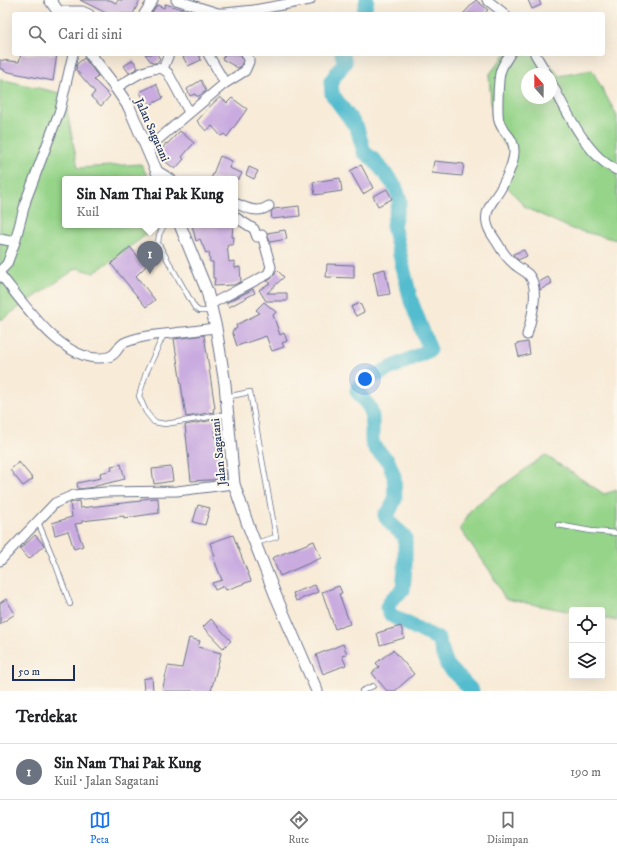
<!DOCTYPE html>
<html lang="id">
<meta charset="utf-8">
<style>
:root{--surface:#fff;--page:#f2f2f2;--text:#202124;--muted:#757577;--line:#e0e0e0;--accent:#1a73e8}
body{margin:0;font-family:"IM FELL DW Pica",serif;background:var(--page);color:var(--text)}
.controls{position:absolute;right:12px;bottom:12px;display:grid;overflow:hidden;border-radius:4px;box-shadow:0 4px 16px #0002}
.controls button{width:36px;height:36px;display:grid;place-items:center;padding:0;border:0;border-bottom:1px solid var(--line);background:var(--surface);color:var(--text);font:20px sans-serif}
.compass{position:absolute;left:521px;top:68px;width:36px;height:36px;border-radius:50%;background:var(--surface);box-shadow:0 4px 16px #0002;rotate:339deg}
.scale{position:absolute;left:12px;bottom:10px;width:63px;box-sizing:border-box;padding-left:4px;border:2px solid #1b2f5e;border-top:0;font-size:11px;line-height:14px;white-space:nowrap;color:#1b2f5e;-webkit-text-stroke:3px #fbf7ec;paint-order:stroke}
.you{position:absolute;left:365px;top:379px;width:14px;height:14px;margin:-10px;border:3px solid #fff;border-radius:50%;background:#1a73e8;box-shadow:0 0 0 6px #1a73e833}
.badge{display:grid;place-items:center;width:26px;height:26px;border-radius:50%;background:var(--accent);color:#fff;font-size:13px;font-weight:700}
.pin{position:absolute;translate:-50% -33px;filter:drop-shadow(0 1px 2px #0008)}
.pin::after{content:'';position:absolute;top:21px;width:14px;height:12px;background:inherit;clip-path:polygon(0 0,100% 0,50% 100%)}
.popup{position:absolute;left:62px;top:176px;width:176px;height:52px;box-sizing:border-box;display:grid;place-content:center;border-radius:4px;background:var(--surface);filter:drop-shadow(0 1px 3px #0005);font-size:13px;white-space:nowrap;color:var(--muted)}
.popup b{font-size:15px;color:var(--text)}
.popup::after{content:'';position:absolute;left:50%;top:100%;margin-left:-8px;border:8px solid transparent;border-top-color:var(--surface)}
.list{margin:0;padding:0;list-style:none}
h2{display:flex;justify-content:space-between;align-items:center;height:52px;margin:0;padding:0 16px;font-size:17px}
h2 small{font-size:13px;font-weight:400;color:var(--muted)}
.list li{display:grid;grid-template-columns:26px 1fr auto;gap:12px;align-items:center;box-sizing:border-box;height:56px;padding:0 16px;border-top:1px solid var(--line)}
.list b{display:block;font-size:15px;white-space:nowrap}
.list p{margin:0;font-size:13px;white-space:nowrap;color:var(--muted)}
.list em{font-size:13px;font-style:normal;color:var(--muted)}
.icon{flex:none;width:22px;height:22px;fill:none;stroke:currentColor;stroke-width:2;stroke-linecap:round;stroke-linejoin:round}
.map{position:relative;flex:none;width:617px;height:691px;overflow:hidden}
.search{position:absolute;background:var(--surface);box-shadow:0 4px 16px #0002;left:12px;right:12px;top:12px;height:44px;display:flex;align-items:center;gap:10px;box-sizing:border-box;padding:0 14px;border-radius:4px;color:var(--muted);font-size:15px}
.sheet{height:108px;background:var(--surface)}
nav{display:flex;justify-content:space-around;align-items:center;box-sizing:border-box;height:56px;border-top:1px solid var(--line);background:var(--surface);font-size:11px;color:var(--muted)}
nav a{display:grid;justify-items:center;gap:2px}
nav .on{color:var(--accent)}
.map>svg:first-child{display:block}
.green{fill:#95d489;stroke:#588274;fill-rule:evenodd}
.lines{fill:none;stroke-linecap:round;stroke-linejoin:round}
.river{stroke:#52bcce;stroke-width:15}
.building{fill:#c9abe0}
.service-casing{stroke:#687189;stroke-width:6}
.minor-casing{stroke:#687189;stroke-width:11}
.tertiary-casing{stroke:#687189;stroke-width:13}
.service{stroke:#fff;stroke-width:4.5}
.minor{stroke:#fff;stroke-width:9}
.tertiary{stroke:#fff;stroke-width:11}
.labels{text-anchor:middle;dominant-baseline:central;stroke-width:4;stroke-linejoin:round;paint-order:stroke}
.street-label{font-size:12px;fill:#1b2f5e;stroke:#fbf7ec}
</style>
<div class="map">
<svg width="617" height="691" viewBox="0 0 617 691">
<rect width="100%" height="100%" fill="#fbf7ec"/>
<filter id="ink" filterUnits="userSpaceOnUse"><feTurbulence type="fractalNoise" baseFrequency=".025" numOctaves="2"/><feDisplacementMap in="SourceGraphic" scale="8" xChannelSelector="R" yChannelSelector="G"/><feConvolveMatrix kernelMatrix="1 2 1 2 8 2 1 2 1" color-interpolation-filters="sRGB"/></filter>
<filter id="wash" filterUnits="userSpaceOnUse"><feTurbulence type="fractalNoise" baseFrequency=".012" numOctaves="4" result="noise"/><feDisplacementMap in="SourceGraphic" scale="16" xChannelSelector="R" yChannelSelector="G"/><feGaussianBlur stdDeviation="0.9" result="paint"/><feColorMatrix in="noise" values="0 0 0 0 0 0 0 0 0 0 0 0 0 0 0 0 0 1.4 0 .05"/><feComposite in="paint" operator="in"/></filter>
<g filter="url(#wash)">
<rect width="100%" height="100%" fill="#f8ebd8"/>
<!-- green -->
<g class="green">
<path d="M 505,54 L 542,54 L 559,76 L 592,70 L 617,116 L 617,240 L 572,229 L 526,208 L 504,183 L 510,152 L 493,127 L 489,75 ZM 527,74 L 551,74 L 551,98 L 527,98 Z"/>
<path d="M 0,79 L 64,94 L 78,168 L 141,164 L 149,179 L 65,179 L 65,225 L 160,225 L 94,273 L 77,268 L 1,320 L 0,319 Z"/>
<path d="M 545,455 L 604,494 L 617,490 L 617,621 L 602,618 L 602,610 L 572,610 L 572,612 L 505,599 L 490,571 L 460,529 L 472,508 Z"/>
</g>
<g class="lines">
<!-- river -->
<g class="river">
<path d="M 363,14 L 367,0"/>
<path d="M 342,54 L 345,62 L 331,81 L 332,94 L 357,128 L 364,152 L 374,160 L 395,186 L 400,200 L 393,225 L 396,238 L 411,301 L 430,350 L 369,378 L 358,387 L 357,391 L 370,408 L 372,416 L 372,442 L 375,448 L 388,461 L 394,476 L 395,499 L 390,510 L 385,515 C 389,525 398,529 405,537 L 405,567 L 403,590 L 392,599 L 387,607 L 391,615 L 396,618 L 438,639 L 447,665 L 472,691"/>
</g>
</g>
<g id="blocks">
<!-- building -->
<g class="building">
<path d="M 80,0 L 110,0 L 116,3 L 118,0 L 140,0 L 133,14 L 108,14 Z"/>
<path d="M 476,0 L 488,10 L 484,14 L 463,14 Z"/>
<path d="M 528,0 L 539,0 L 541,5 L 532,9 Z"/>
<path d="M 165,4 L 192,12 L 192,14 L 151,14 L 157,5 L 164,8 Z"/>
<path d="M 21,54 L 57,54 L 53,81 L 4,71 L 4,69 L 0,69 L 0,60 L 19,62 Z"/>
<path d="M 145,54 L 157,54 L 160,59 L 156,63 L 152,63 Z"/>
<path d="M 188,54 L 199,54 L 201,60 L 188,66 L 183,57 Z"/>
<path d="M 225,54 L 240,54 L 243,61 L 240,67 L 238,68 L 222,59 Z"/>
<path d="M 84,58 L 98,76 L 94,80 L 110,96 L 101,106 L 91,97 L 95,92 L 76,70 L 77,64 Z"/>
<path d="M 133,60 L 138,68 L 129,73 L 124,66 Z"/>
<path d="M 201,80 L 206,91 L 199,96 L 196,96 L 195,94 L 190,96 L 187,89 Z"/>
<path d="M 156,84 L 163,98 L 150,105 L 148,100 L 145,102 L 140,92 Z"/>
<path d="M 220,97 L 227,103 L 232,98 L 247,109 L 227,137 L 224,134 L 221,136 L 212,126 L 206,131 L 197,121 L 206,111 L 206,110 Z"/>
<path d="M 180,131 L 194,143 L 182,157 L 184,159 L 175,169 L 158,156 L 166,143 L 167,144 Z"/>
<path d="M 220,156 L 232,161 L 229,168 L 242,173 L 239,179 L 211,179 Z"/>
<path d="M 434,161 L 464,164 L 462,176 L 432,173 Z"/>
<path d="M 361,165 L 373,188 L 363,194 L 350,171 Z"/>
<path d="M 249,167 L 258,171 L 254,179 L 246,175 Z"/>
<path d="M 340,178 L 342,191 L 315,195 L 313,182 Z"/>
<path d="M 387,189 L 392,199 L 378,206 L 373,196 Z"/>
<path d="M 299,206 L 300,216 L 272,219 L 271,212 L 274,209 Z"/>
<path d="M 192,225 L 233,225 L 232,237 L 234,237 L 233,245 L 227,245 L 229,262 L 235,261 L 235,268 L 240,267 L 241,282 L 233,285 L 214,286 L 215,278 L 213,278 L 213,262 L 210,262 L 209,252 L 206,253 L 200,239 L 196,241 Z"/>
<path d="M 285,230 L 287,239 L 270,242 L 267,233 Z"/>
<path d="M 130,247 L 146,266 L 136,276 L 155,300 L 146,307 L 111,264 Z"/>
<path d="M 524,250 L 527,256 L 518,260 L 513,254 Z"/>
<path d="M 327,264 L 354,265 L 354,278 L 326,277 Z"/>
<path d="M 385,269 L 390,294 L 378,296 L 373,272 Z"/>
<path d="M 277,270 L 284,277 L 267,293 L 287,293 L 287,301 L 266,301 L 259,290 L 270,283 L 267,281 L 271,279 Z"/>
<path d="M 548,277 L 552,283 L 540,290 L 539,282 Z"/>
<path d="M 253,289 L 255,293 L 229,307 L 226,303 Z"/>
<path d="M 264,302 L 276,312 L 273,315 L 280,335 L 284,333 L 287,341 L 282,343 L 284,347 L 272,351 L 266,336 L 237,346 L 232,331 L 237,328 L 236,325 L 260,313 L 256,310 Z"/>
<path d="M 360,303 L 364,312 L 356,316 L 351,307 Z"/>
<path d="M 204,335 L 215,408 L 213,409 L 214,412 L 186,417 L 174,339 Z"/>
<path d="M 528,342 L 530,354 L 519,357 L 516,344 Z"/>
<path d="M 214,420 L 219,469 L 225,469 L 226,479 L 191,481 L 185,425 Z"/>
<path d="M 19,462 L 33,479 L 23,486 L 10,470 Z"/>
<path d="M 121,464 L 125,479 L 96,486 L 95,487 L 78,489 L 77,483 L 101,478 L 100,473 L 112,470 L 111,466 Z"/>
<path d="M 171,467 L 173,481 L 154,484 L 152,469 Z"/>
<path d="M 158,498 L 159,513 L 124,518 L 124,516 L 82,521 L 82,523 L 75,524 L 83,546 L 74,549 L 68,531 L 55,535 L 52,523 L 72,517 L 70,503 L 74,502 L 79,501 L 80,508 L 141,501 L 141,499 Z"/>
<path d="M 198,505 L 210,508 L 205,525 L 193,522 Z"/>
<path d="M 35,535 L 44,545 L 29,559 L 20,549 Z"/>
<path d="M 233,535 L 251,581 L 226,590 L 224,586 L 215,590 L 212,583 L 222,580 L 213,557 L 215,556 L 210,543 Z"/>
<path d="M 314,541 L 321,558 L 280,576 L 272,558 Z"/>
<path d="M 315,585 L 318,592 L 296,601 L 293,593 Z"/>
<path d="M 339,586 L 342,593 L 339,594 L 350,624 L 335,629 L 322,592 Z"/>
<path d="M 6,599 L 15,614 L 0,624 L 0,603 Z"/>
<path d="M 211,619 L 231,641 L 223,648 L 203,627 Z"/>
<path d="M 401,626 L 404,638 L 380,645 L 377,633 Z"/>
<path d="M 189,638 L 200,641 L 198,647 L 221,653 L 211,691 L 162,691 L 168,666 L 182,668 Z"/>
<path d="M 343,644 L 347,654 L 342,656 L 346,665 L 323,674 L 316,655 Z"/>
<path d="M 393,650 L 414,674 L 395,691 L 387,691 L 372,673 L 379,667 L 376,663 Z"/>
<path d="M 152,677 L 153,691 L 144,691 L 143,679 Z"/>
</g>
</g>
</g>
<g filter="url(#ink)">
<use href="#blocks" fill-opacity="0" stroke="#687189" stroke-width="1"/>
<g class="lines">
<!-- service casing -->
<g class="service-casing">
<g id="service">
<path d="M 164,225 L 159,235 L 158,243 L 195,308 L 199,311 L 211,311"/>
<path d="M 164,334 L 146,373 L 139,396 L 146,412 L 154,422 L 165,424 L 228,414"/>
<path d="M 226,397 L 250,392 L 276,537 L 256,543"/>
<path d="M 38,522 L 56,565 L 70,604"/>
<path d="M 558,525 L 591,531 L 617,533"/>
<path d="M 362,691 L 373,686"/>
</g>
</g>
<!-- minor casing -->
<g class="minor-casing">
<g id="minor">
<path d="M 176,0 L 218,13 L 225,13 L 254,10 L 310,0"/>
<path d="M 487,0 L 505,14"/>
<path d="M 58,11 L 82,11 L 89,14"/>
<path d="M 144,14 L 153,0"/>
<path d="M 208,54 L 225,83"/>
<path d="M 510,54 C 507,59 503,64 501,70 C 498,77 497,114 499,121 C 503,134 515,136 514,153 C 513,166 506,179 500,190 C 494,200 484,210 487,223 C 488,231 494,237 498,244 C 502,251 507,258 513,263 C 517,267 523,270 528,274 C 541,287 531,320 527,335"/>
<path d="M 535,54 L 547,74"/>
<path d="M 163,69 L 169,54"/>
<path d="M 551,82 C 566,110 587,157 617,170"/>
<path d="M 116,88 C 129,80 147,66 163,69 L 168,73 L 189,112"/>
<path d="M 148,148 L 224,84 L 245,71 L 249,62 L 249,59 L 246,54"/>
<path d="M 156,170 L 171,179"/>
<path d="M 235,203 C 246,208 258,214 269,206"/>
<path d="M 0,239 L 15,242"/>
<path d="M 0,271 L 7,264 L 15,242 L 26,200 L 60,110 L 73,54"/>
<path d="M 0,274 C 24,303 64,367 108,357 C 118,355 117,345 126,342 C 144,335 164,334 183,332 C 194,331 205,329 216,328"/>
<path d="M 211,304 L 268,274 L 271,267 L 262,235 L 257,237 L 254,229 L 235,217"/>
<path d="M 0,561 L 55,503 L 74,495 L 105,492 L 177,491 L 234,484"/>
</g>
</g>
<!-- tertiary casing -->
<g class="tertiary-casing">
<g id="tertiary">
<path d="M 50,0 L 60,14"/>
<path d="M 90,54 L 116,88 L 129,107 L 160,179"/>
<path d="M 180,225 L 207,291 L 216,328 L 225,384 L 234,484 L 248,525 L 275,594 L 317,691"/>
</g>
</g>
<!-- service -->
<use href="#service" class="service"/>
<!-- minor -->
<use href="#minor" class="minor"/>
<!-- tertiary -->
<use href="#tertiary" class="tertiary"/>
</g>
</g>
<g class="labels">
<!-- street labels -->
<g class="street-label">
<text transform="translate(152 130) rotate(66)">Jalan Sagatani</text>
<text transform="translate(219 452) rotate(-96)">Jalan Sagatani</text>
</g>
</g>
</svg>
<div class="controls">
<button><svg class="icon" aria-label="locate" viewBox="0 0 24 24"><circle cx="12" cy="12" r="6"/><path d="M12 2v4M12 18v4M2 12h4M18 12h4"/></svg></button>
<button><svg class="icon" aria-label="layers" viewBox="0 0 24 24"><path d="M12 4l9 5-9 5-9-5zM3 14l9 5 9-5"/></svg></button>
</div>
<svg class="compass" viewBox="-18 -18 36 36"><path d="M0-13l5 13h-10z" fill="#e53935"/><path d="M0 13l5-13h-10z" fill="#757577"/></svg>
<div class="scale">50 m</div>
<div class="you"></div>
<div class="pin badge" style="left:150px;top:274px;background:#6b7280">1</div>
<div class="popup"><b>Sin Nam Thai Pak Kung</b>Kuil</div>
<div class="search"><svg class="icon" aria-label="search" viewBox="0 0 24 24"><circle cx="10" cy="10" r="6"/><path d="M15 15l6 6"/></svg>Cari di sini</div>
</div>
<section class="sheet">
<h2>Terdekat<small></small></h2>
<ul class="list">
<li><span class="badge" style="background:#6b7280">1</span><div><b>Sin Nam Thai Pak Kung</b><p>Kuil · Jalan Sagatani</p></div><em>190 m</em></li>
</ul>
</section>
<nav>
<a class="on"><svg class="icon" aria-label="map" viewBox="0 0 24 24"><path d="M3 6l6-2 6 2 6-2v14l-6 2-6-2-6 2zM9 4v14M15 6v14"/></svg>Peta</a>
<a><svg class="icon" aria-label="directions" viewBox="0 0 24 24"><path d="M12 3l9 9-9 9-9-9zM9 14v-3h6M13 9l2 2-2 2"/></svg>Rute</a>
<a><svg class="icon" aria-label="saved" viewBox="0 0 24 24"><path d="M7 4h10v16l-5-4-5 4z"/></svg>Disimpan</a>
</nav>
